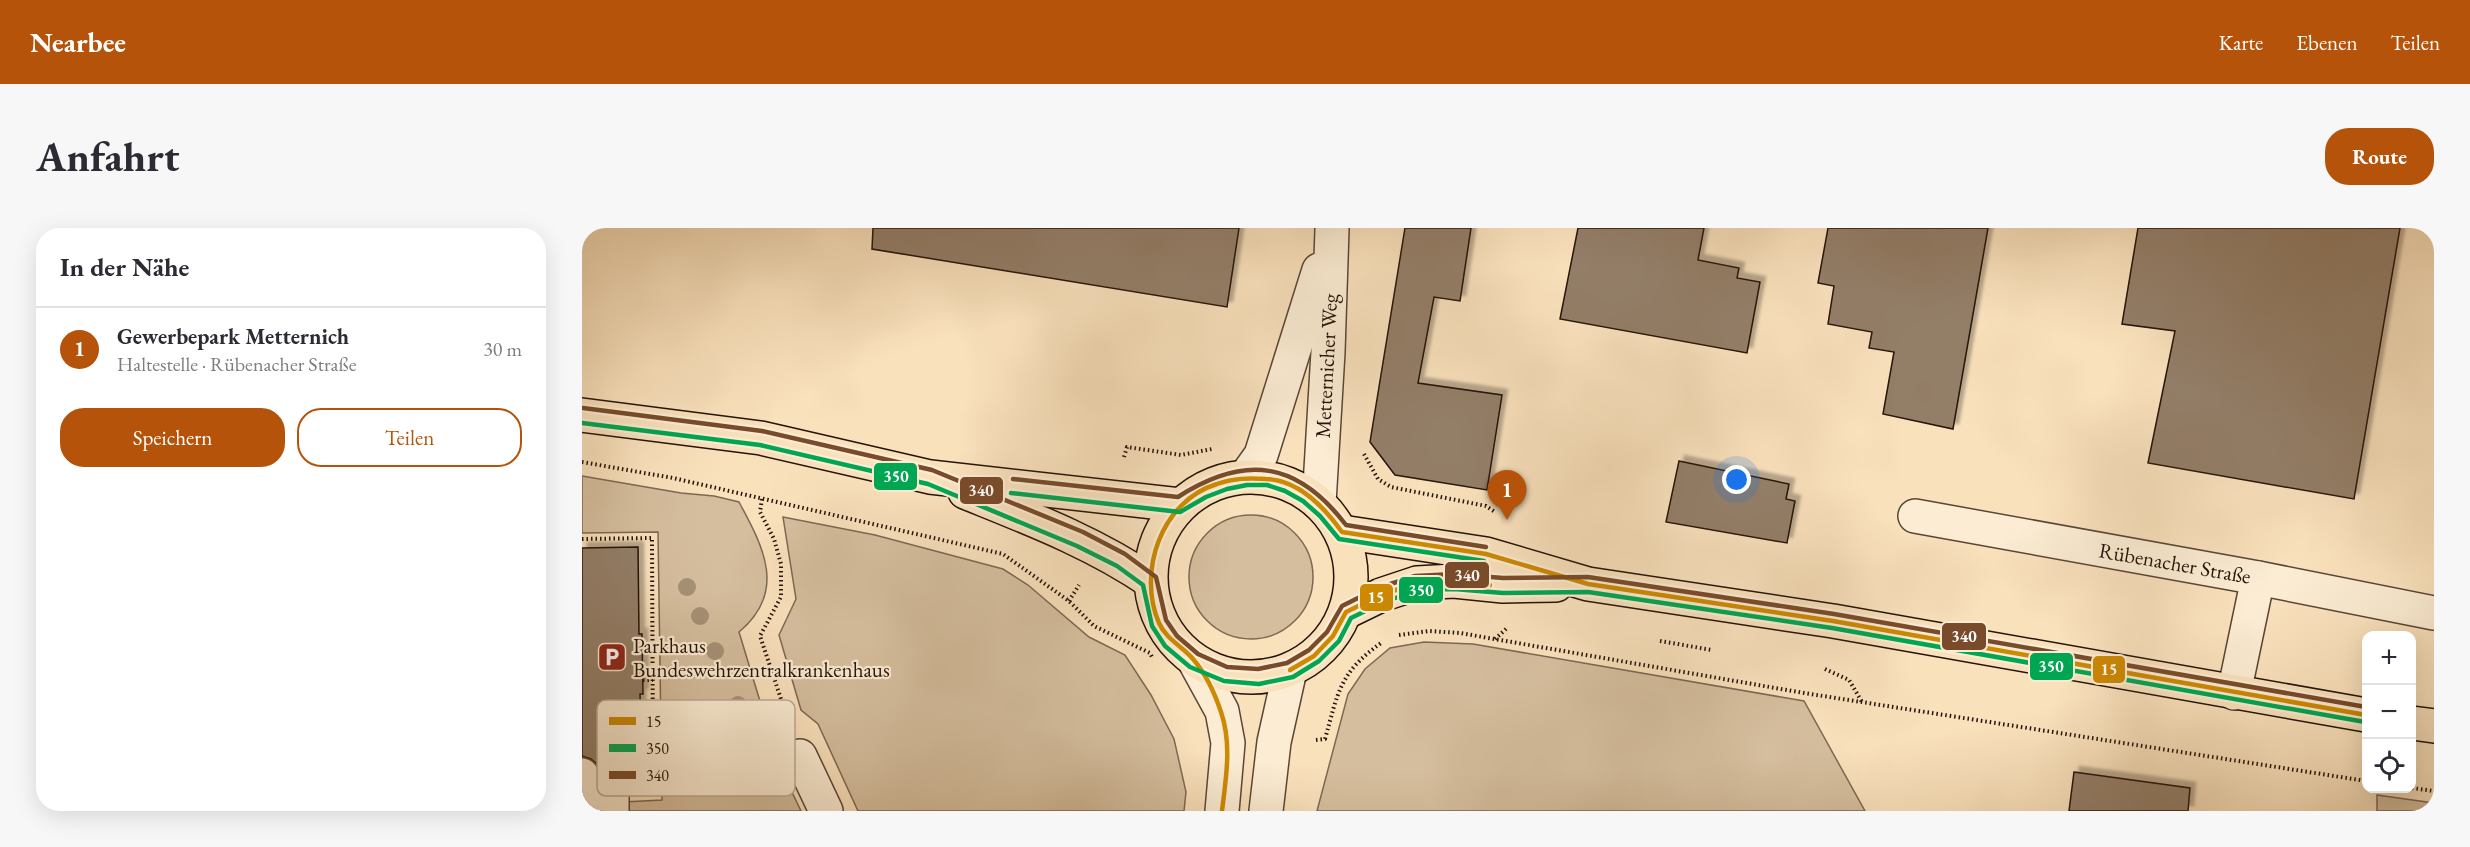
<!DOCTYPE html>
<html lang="de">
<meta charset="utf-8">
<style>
:root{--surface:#fff;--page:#f7f7f7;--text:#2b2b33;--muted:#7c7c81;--line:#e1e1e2;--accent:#b45309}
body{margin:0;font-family:"EB Garamond",serif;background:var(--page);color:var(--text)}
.controls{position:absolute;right:18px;bottom:18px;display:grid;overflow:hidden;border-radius:12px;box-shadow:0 6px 24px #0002}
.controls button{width:54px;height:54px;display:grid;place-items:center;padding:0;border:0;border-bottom:2px solid var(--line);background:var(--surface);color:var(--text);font:30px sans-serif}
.you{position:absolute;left:1155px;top:252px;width:21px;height:21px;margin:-15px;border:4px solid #fff;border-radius:50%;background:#1a73e8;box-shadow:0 0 0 9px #1a73e833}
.badge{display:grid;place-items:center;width:39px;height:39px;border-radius:50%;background:var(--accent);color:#fff;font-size:20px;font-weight:700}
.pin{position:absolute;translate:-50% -50px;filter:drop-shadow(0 2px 3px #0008)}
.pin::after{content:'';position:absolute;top:32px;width:21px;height:18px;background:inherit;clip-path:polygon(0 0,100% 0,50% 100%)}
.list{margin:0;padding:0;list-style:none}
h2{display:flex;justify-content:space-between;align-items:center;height:78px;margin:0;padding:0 24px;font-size:26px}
h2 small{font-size:20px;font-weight:400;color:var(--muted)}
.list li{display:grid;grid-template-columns:39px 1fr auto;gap:18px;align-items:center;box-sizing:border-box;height:84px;padding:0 24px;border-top:2px solid var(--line)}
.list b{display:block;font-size:22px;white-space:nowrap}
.list p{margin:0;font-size:20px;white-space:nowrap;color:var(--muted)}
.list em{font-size:20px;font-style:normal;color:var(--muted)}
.actions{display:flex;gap:12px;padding:18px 24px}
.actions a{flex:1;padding:14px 0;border:2px solid var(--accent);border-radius:24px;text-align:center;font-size:21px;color:var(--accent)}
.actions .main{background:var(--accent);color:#fff}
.icon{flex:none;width:33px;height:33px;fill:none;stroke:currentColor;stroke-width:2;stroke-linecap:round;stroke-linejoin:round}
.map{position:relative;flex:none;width:1852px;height:583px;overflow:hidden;border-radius:24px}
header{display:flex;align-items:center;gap:36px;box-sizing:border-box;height:84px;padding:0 30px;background:var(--accent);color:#fff}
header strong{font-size:28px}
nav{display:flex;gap:33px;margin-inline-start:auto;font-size:21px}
.intro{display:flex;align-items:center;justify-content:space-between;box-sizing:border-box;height:144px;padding:0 36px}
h1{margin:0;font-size:42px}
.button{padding:15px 27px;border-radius:24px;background:var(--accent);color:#fff;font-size:21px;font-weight:700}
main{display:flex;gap:36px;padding:0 36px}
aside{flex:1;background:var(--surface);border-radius:24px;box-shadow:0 6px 24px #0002}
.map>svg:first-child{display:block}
.green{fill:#d5be9e;stroke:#7d6854;stroke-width:1.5}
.building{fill:#937e67;stroke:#25130a;stroke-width:1.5;filter:url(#shadow)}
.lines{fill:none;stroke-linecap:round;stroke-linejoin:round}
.minor-casing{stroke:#5a4636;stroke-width:36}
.major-casing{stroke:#25130a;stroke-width:36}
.path{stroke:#25130a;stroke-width:4;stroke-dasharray:1.5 3;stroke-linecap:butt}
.minor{stroke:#fbecd3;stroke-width:33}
.major{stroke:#f9e1bc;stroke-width:33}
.bus-1-casing{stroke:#fbecd3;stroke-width:9}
.bus-2-casing{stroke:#fbecd3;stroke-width:9}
.bus-3-casing{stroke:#fbecd3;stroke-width:9}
.bus-1{stroke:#cd8902;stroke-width:4.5}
.bus-2{stroke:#00a651;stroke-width:4.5}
.bus-3{stroke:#7a4b2a;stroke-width:4.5}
.tree{fill:#a69177}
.labels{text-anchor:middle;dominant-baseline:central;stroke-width:4.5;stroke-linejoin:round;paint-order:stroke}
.street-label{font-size:21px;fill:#25130a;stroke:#fbecd3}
.poi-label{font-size:21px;fill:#25130a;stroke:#fbecd3;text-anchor:start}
.key{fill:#fbecd3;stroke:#bbab97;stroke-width:1.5}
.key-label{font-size:16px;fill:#25130a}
.line-badge{stroke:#fbecd3;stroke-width:2}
.badge-label{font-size:16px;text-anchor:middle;font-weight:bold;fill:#fff}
</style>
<header>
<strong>Nearbee</strong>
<nav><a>Karte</a><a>Ebenen</a><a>Teilen</a></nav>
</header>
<div class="intro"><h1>Anfahrt</h1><a class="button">Route</a></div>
<main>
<aside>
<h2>In der Nähe<small></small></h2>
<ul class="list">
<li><span class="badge">1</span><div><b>Gewerbepark Metternich</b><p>Haltestelle · Rübenacher Straße</p></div><em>30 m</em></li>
</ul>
<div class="actions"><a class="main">Speichern</a><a>Teilen</a></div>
</aside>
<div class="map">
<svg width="1852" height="583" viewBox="0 0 1852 583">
<defs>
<filter id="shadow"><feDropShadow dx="5.5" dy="-5.5" stdDeviation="1.5" flood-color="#0004"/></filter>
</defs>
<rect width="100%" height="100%" fill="#f9e1bc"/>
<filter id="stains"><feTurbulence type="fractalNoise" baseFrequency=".00333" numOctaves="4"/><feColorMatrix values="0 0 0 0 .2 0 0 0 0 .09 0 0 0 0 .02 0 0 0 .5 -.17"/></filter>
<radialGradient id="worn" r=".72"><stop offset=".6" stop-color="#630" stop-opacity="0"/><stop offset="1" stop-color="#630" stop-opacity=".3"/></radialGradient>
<!-- green -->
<g class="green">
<path d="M 0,248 L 99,265 L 132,268 L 157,274 C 182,320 205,364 157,404 L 198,539 L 219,583 L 42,583 L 42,574 L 80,572 L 76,304 L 0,305 Z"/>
<circle cx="669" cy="349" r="62"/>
<path d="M 201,289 L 293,307 L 421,341 L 446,357 L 507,409 L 543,427 L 569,467 L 592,511 L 604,564 L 602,583 L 276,583 L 236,496 L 219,482 L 197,407 L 214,371 Z"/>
<path d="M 842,414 L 891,416 L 1222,473 L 1283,583 L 735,583 L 766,466 L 783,441 L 808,420 Z"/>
<path d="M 1795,567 L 1852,575 L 1852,583 L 1795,583 Z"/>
</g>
<!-- building -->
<g class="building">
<path d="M 291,0 L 657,0 L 645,79 L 290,21 Z"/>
<path d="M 823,0 L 889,0 L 878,73 L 852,69 L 836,155 L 920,167 L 905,262 L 813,247 L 788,214 Z"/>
<path d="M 996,0 L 1122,0 L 1116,32 L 1157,40 L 1155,50 L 1178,54 L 1165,125 L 978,91 Z"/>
<path d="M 1246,0 L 1406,0 L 1371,201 L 1301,186 L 1312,124 L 1287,120 L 1290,104 L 1246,96 L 1252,58 L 1236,55 Z"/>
<path d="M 1556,0 L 1818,0 L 1772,271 L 1566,235 L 1593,103 L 1540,96 Z"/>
<path d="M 1097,233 L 1207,256 L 1204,271 L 1213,273 L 1205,315 L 1084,294 Z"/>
<path d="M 56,319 L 57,406 L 60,406 L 61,466 L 58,466 L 60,547 L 49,547 L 46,537 L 39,531 L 29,528 L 21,531 L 15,536 L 9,531 L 0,528 L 0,320 Z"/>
<path d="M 1492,544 L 1608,560 L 1606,583 L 1487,583 Z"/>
</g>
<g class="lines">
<!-- minor casing -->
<g class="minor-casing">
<g id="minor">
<path d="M 664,248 L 679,227 L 737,42"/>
<path d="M 737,275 L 746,124 L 750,1"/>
<path d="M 1333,288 L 1676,350 L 1852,385"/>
<path d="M 612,432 L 640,483 L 646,515 L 640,583"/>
<path d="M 1652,465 L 1676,350"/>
<path d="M 218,528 L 244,583"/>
<path d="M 0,547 L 2,583"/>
<path d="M 30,547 L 30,583"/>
<path d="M 684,583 L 692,514 L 708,442"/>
</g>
</g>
<!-- major casing -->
<g class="major-casing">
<g id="major">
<path d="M 0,187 L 179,210 L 348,249 L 598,277"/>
<circle cx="669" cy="349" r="100"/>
<path d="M 383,264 C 447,290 511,314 568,353"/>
<path d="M 760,304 L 904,326 L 1006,356 L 1251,393 L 1784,487"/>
<path d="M 764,384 L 799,367 L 835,355 L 872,353 L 921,358 L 974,357"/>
<path d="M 1830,495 L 1852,498"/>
</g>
</g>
<!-- path -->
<g class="path">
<path d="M 782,226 L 796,251 L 809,259 L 904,278 L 913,284"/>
<path d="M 542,229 L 545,219 L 599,227 L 630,221"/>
<path d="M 0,234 L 91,250 L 421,326 L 487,373 L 512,398 L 568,425 L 570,429"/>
<path d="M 180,271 L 178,284 L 192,311 L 199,336 L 199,369 L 178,408 L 205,489"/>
<path d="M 0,311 L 70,310 L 71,536"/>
<path d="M 487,373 L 497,357"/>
<path d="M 817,407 L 847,403 L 878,405 L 1222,465 L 1784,553"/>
<path d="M 913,411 L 925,400"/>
<path d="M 1078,413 L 1130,422"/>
<path d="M 1243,441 L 1267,452 L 1280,474"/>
<path d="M 61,452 L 71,452"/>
<path d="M 734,512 L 743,511 C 756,465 757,445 799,415"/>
<path d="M 1830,560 L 1852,563"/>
</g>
<!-- minor -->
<use href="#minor" class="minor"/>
<!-- major -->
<use href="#major" class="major"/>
<!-- bus-1 casing -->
<g class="bus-1-casing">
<g id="bus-1">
<path d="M 708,442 L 732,428 L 751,408 L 764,384 L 799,367 L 835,355 L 872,353 L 908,357"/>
<path d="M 640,583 C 644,550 650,516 639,484 C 633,466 624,446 611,431 C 601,419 584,411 577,395 C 555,344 579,273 635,256 C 652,250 667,250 684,251 C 717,252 742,279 760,304 L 904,326 L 1006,356 L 1251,393 L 1784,487"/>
</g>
</g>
<!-- bus-2 casing -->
<g class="bus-2-casing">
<g id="bus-2">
<path d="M 0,195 L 178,217 L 346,256 L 495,318 L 535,338 L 561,357 L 570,398 L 583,418 L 608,439 L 642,453 L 677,456 L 711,449 L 737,433 L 757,413 L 769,390 L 802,374 L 836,362 L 872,361 L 921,365 L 1006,364 L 1250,400 L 1783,494"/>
<path d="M 429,265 L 598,284 L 624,269 L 645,261 L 665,257 L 685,257 L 703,263 L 721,273 L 738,288 L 757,311 L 902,333"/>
</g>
</g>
<!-- bus-3 casing -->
<g class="bus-3-casing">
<g id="bus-3">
<path d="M 1,180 L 180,203 L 350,242 L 501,304 L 543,326 L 574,349 L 584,392 L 595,408 L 616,426 L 645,439 L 676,441 L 705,435 L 727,422 L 745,404 L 760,378 L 796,360 L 833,348 L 872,346 L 921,350 L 1006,349 L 1252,386 L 1784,479"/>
<path d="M 431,251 L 596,269 C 663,226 715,233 764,297 L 904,319"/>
</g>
</g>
<!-- bus-1 -->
<use href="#bus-1" class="bus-1"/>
<!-- bus-2 -->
<use href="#bus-2" class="bus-2"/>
<!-- bus-3 -->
<use href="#bus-3" class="bus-3"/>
</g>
<!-- trees -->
<g class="tree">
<circle cx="105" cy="359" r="9"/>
<circle cx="118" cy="388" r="9"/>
<circle cx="133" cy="423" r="9"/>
<circle cx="156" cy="477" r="9"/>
</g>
<!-- icons -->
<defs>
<g id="parking-square" transform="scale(1.5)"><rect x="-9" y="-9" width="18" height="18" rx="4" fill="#8f2418" stroke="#fbecd3"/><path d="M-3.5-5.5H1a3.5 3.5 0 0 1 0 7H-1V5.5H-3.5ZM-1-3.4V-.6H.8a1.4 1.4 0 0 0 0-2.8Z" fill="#fff"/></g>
</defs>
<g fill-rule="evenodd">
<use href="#parking-square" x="30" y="429"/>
</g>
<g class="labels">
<!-- street labels -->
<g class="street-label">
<text transform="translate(744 138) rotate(-87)">Metternicher Weg</text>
<text transform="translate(1593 335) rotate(10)">Rübenacher Straße</text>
</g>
<!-- poi labels -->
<g class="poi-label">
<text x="51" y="417">Parkhaus<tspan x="51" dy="24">Bundeswehrzentralkrankenhaus</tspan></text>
</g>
</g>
<!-- legend -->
<rect x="15" y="472" width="198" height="96" rx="9" class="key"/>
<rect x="27" y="489" width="27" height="8" fill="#cd8902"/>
<rect x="27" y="516" width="27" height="8" fill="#00a651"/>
<rect x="27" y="543" width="27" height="8" fill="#7a4b2a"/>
<g class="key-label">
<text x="64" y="499">15</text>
<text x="64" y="526">350</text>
<text x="64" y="553">340</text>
</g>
<g class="line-badge">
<rect x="291" y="234" width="45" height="29" rx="6" fill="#00a651"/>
<rect x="377" y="248" width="45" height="29" rx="6" fill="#7a4b2a"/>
<rect x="862" y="333" width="46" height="28" rx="6" fill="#7a4b2a"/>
<rect x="816" y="348" width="46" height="28" rx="6" fill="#00a651"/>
<rect x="777" y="355" width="35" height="29" rx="6" fill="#cd8902"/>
<rect x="1359" y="394" width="46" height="29" rx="6" fill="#7a4b2a"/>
<rect x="1447" y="424" width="45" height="29" rx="6" fill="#00a651"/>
<rect x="1510" y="427" width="34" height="29" rx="6" fill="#cd8902"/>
</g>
<g class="badge-label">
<text x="314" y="254">350</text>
<text x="399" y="268">340</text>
<text x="885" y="353">340</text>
<text x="839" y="368">350</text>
<text x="794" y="375">15</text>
<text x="1382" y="414">340</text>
<text x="1469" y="444">350</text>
<text x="1527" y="447">15</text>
</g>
<rect width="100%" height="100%" filter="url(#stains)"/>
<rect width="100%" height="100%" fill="url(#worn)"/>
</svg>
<div class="controls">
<button>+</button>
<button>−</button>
<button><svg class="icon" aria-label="locate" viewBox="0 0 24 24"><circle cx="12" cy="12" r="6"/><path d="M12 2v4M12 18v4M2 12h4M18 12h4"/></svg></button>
</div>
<div class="you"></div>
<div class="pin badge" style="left:925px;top:292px">1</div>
</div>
</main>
